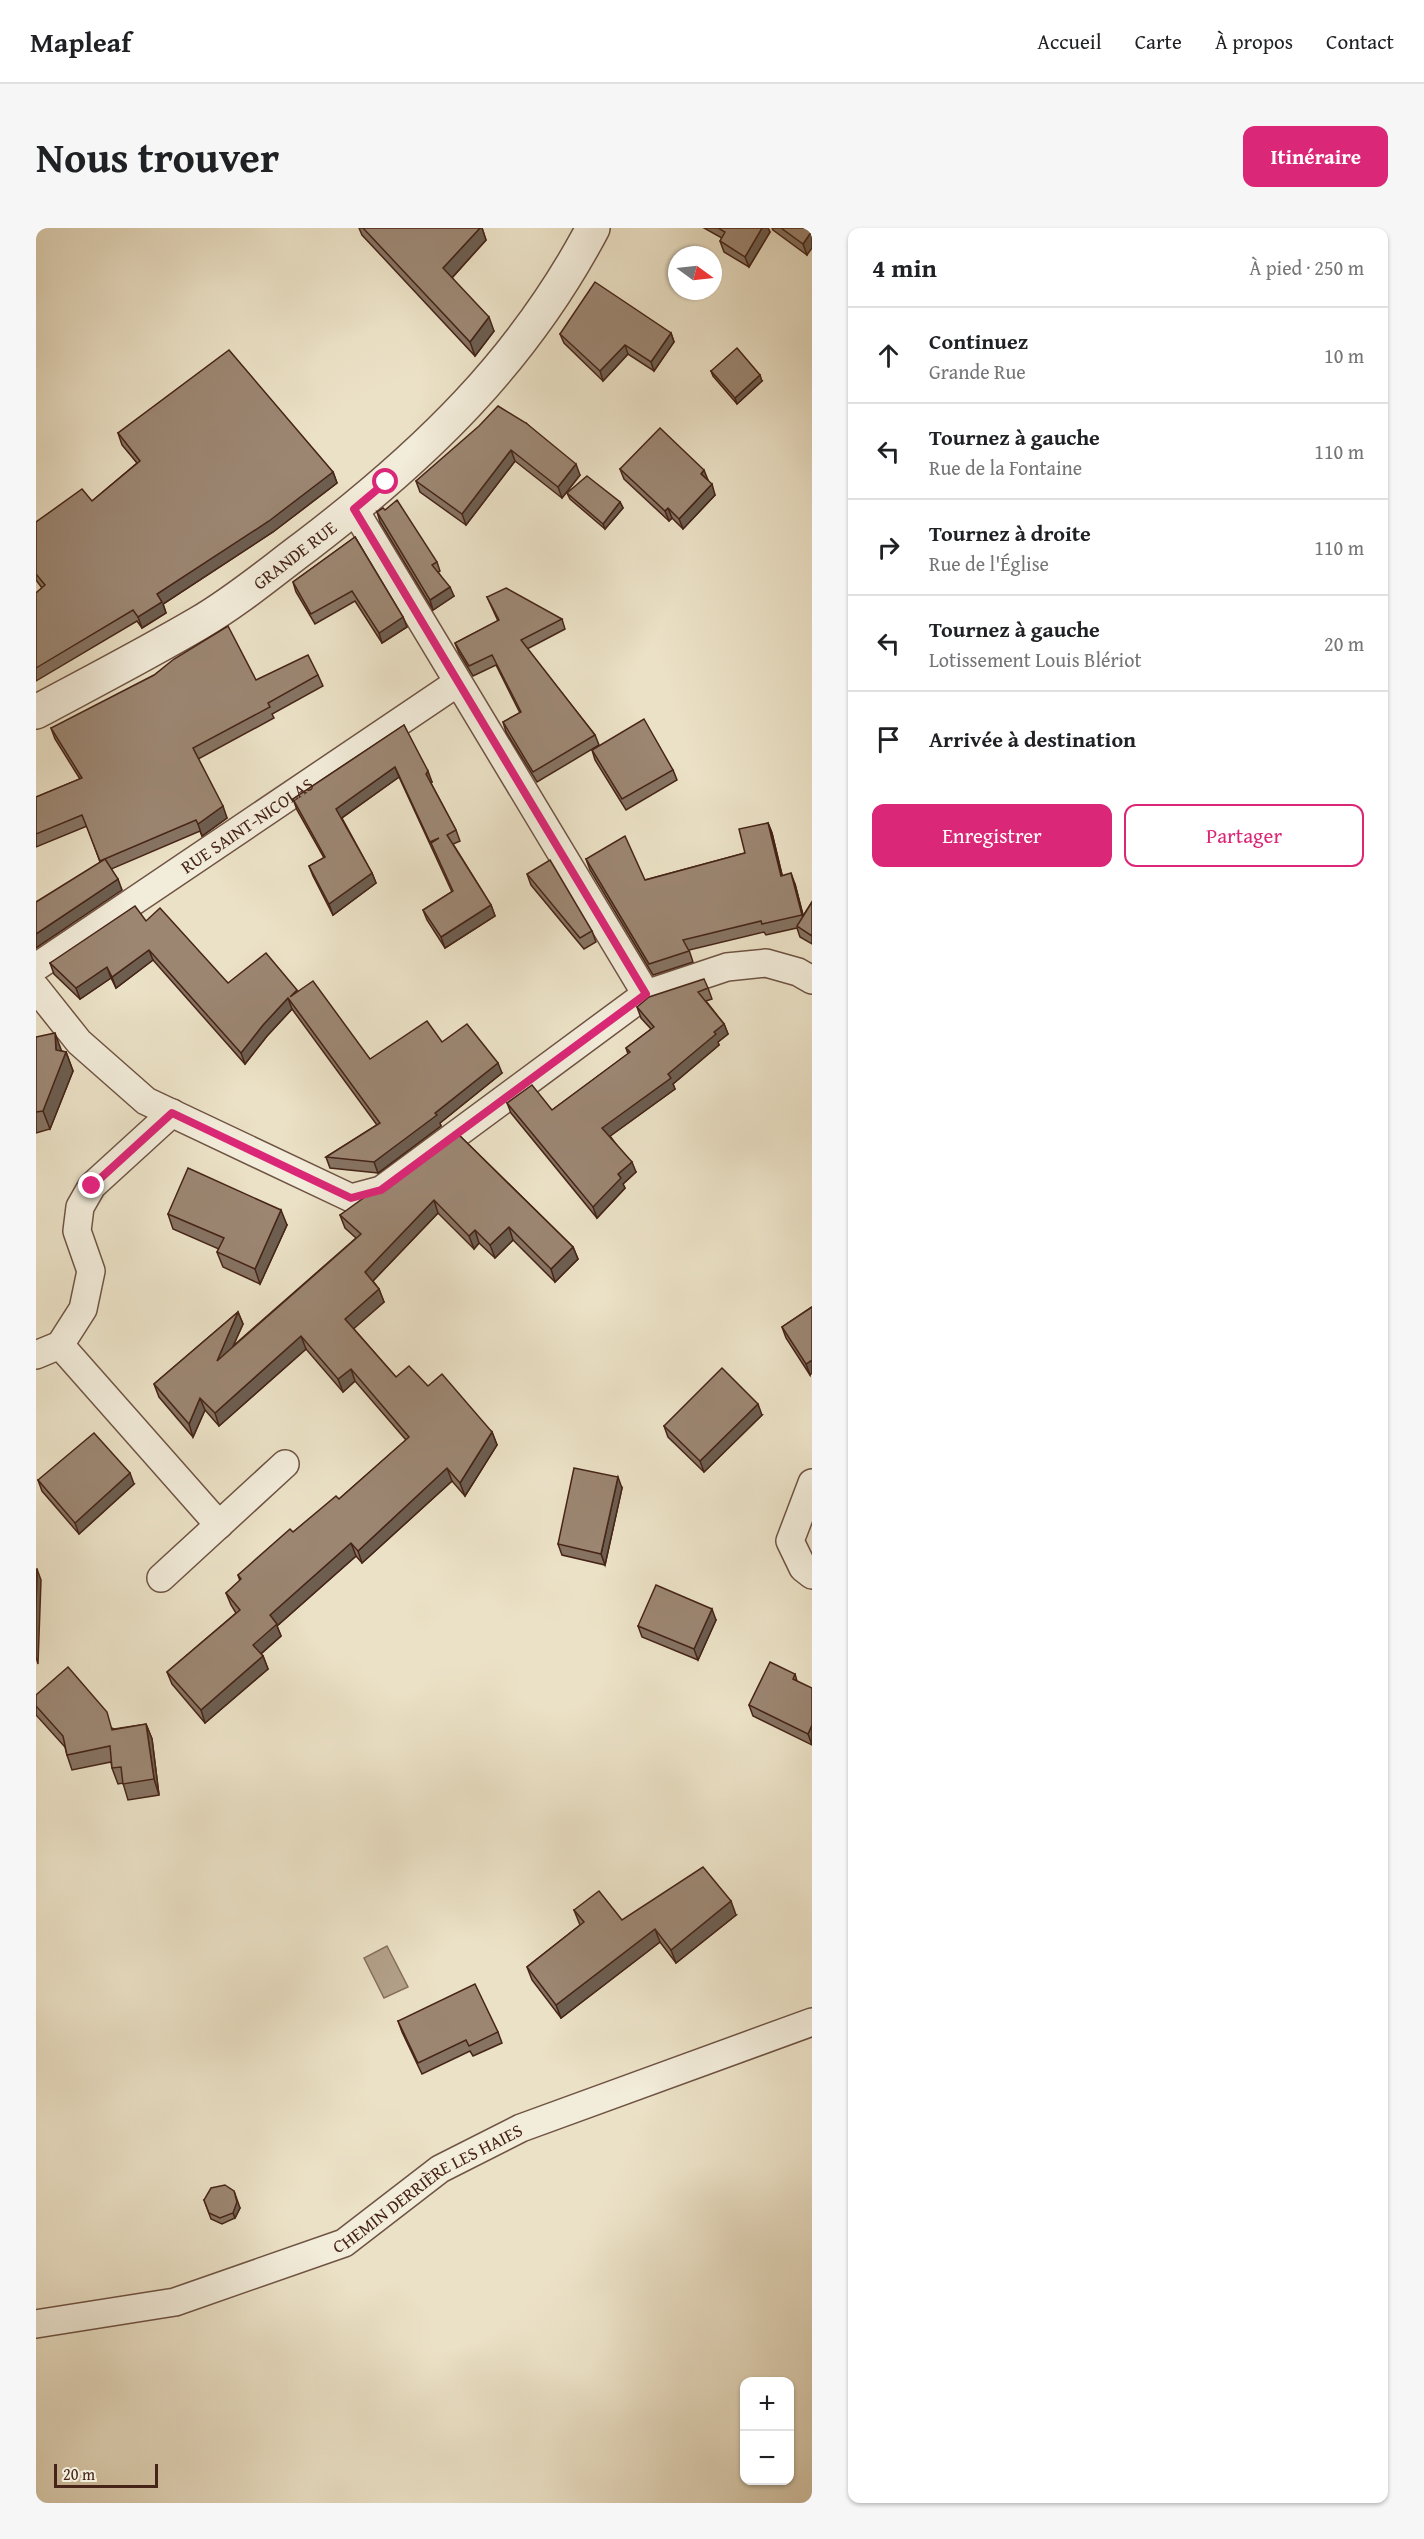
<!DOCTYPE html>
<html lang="fr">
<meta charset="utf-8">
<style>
:root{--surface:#fff;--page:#f6f6f6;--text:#202124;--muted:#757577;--line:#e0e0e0;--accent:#db2777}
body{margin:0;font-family:"Gentium Book Plus",serif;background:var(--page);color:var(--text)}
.controls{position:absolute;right:18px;bottom:18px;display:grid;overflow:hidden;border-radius:12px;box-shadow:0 2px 4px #0004}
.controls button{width:54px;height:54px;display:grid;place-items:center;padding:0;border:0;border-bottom:2px solid var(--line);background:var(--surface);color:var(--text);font:30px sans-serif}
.compass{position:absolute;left:632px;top:18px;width:54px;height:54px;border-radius:50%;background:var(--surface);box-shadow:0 2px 4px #0004;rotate:105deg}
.scale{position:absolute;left:18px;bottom:15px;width:104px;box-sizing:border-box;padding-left:6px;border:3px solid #462417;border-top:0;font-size:16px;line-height:21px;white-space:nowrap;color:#462417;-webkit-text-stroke:4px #f2ecda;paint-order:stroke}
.stop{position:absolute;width:18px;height:18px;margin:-14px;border:4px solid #db2777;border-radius:50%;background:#fff}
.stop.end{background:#db2777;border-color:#fff;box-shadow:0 2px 6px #0008}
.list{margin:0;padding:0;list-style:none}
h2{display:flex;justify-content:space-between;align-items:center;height:78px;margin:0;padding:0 24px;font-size:26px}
h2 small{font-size:20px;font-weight:400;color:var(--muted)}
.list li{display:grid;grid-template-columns:39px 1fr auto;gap:18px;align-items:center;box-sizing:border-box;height:96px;padding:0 24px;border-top:2px solid var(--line)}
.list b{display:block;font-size:22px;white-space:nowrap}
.list p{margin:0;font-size:20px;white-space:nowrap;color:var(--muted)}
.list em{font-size:20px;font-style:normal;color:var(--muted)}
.actions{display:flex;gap:12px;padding:18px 24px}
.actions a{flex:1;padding:14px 0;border:2px solid var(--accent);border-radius:12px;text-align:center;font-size:21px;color:var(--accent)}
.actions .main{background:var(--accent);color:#fff}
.icon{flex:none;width:33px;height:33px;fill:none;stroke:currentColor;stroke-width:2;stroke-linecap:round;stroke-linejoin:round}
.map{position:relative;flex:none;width:776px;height:2275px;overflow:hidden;border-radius:12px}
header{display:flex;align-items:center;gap:36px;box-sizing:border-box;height:84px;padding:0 30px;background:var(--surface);border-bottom:2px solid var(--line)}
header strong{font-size:28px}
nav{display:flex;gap:33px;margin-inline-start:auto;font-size:21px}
.intro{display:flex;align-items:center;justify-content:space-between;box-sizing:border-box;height:144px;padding:0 36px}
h1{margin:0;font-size:42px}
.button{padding:15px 27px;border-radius:12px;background:var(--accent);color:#fff;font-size:21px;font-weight:700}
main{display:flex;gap:36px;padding:0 36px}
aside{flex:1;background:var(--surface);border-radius:12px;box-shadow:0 2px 4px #0004}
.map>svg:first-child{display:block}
.water{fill:#b3a18a;stroke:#876f5c;stroke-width:1.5}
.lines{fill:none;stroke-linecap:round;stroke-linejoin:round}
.minor-casing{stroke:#6f5343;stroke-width:30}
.tertiary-casing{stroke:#6f5343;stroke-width:36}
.minor{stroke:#f2ecda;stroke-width:27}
.tertiary{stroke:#f2ecda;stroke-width:33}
.wall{fill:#867362;stroke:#462417;stroke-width:1.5}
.shaded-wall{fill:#6d5e50;stroke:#462417;stroke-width:1.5}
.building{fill:#9c8672;stroke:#462417;stroke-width:1.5}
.route{stroke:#db2777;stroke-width:8}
.labels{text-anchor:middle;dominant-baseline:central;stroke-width:6;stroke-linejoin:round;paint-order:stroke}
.street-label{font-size:18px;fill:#462417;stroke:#f2ecda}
</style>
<header>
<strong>Mapleaf</strong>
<nav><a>Accueil</a><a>Carte</a><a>À propos</a><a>Contact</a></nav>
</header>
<div class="intro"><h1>Nous trouver</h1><a class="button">Itinéraire</a></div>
<main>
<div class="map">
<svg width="776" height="2275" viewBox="0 0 776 2275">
<rect width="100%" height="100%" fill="#ebe1c6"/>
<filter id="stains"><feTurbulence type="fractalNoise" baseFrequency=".00333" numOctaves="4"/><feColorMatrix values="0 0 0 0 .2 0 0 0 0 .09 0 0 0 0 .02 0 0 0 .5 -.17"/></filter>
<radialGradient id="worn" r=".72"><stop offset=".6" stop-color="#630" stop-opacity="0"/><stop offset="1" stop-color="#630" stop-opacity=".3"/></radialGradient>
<!-- water -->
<path class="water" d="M 351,1718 L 372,1759 L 348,1770 L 328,1730 Z"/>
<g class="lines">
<!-- minor casing -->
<g class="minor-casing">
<g id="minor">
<path d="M 318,281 L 610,766"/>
<path id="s1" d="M 0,739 L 421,455"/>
<path d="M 0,760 L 43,814 L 110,873 L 315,970 L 345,962 L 610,766 L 691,739 L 730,735 L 762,744 L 776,752"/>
<path d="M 24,1117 L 183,1297"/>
<path d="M 0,1127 L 24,1117 L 47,1081 L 55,1043 L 41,1003 L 44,979 L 56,958 L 136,885"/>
<path d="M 776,1255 L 754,1313 L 767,1340 L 776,1347"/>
<path d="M 125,1350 L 249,1236"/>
<path id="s2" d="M 0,2096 L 139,2074 L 308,2015 L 404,1941 L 485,1900 L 776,1794"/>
</g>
</g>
<!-- tertiary casing -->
<g class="tertiary-casing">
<g id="tertiary">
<path id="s3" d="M 0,484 C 54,455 110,426 163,395 C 201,373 235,344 270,318 C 389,227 487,133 557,0"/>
</g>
</g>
<!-- minor -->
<use href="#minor" class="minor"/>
<!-- tertiary -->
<use href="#tertiary" class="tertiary"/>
</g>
<!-- wall -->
<g class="wall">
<path d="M 323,0 L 446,0 L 450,12 L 416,50 L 458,103 L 439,128 L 326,7 Z"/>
<path d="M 668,0 L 732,0 L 734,4 L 713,39 L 688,24 L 684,13 L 686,10 Z"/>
<path d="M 736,0 L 776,0 L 771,27 L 737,2 Z"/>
<path d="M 635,105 L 638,114 L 618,143 L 592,126 L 567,153 L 528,115 L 524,106 Z"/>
<path d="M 675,143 L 726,153 L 701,176 L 677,148 Z"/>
<path d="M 490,195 L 544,247 L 526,270 L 479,233 L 430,297 L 384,264 L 380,253 Z"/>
<path d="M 82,205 L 297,244 L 301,255 L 237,304 L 127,376 L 130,385 L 106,400 L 101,393 L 0,453 L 0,365 L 6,360 L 0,352 L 0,294 L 56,273 L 101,235 L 86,217 Z"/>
<path d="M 584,241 L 672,252 L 679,267 L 647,301 L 636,290 L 633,293 L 588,251 Z"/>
<path d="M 531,265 L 584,274 L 587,280 L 569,301 L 534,271 Z"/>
<path d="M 341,284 L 401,334 L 404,343 L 402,344 L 418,368 L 397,382 L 344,294 Z"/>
<path d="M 319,309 L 367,389 L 371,399 L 346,415 L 319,373 L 279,396 L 260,364 L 257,354 Z"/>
<path d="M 451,369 L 526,391 L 529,401 L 491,421 L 559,507 L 563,517 L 501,554 L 470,504 L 467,494 L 484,485 L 460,437 L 437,448 L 423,425 L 419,415 L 462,393 Z"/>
<path d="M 282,447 L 287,458 L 236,486 L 238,490 L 162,531 L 191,590 L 166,608 L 164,603 L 75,641 L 86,662 L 64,634 L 51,598 L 0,619 L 0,569 L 44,551 L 19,511 L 15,500 L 220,452 Z"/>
<path d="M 368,497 L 396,554 L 395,555 L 420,602 L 424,613 L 417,616 L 455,677 L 459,688 L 409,720 L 391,692 L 387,682 L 416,664 L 363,549 L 306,590 L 336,645 L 340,655 L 297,687 L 277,648 L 273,638 L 288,630 L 261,582 L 257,571 Z"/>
<path d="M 556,522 L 637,542 L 641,552 L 590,582 L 559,532 Z"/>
<path d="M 732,595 L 736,605 L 746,647 L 759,656 L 767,688 L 776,674 L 776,716 L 764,709 L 761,700 L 730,707 L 728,704 L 653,722 L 657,734 L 617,747 L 554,642 L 550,631 L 609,652 L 709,625 Z"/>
<path d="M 491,646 L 556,703 L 560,714 L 548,721 L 495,657 Z"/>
<path d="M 110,693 L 192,755 L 262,763 L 334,831 L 406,814 L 466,845 L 404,895 L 405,898 L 342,945 L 294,940 L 290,929 L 341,897 L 256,781 L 231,808 L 209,836 L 117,732 L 80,760 L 75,750 L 44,771 L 18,746 L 14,735 Z"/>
<path d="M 672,760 L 676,771 L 670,773 L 688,796 L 692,806 L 682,814 L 683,817 L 637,856 L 639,861 L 574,908 L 600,944 L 587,956 L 589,960 L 561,990 L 475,885 L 471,875 L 516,882 L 592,826 L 590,820 L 615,801 L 605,790 L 601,779 Z"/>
<path d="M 0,809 L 25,823 L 30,824 L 37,843 L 14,901 L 0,905 Z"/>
<path d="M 423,907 L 537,1019 L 542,1031 L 519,1054 L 477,1012 L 459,1030 L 443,1015 L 438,1021 L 402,985 L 337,1053 L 343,1061 L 348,1074 L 317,1100 L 360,1149 L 392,1158 L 456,1204 L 461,1217 L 429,1268 L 416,1253 L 326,1335 L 320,1328 L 241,1398 L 245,1408 L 225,1426 L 227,1428 L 232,1441 L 169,1495 L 136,1456 L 131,1444 L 200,1385 L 195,1377 L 190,1365 L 204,1353 L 202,1347 L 257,1304 L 303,1271 L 370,1212 L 319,1153 L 307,1164 L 270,1121 L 183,1198 L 169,1182 L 157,1209 L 123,1169 L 118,1156 L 202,1084 L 207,1096 L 197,1118 L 320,1010 L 309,1000 L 304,987 L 350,962 Z"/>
<path d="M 132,986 L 251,997 L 224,1056 L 187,1039 L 181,1024 L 183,1021 L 137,1001 Z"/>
<path d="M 776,1079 L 774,1147 L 750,1110 L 746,1099 Z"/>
<path d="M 726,1187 L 668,1244 L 632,1209 L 628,1198 Z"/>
<path d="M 2,1252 L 98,1256 L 43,1306 L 6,1263 Z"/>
<path d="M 586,1260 L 569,1337 L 526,1327 L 522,1316 Z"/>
<path d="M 680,1392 L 662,1432 L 606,1409 L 602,1398 Z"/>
<path d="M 759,1446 L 761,1453 L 776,1517 L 717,1488 L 713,1477 Z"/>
<path d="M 0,1467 L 78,1501 L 110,1496 L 116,1511 L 123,1567 L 92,1572 L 87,1555 L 82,1556 L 76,1540 L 75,1534 L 36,1542 L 31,1527 L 29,1519 L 0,1487 Z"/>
<path d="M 538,1682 L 586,1692 L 700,1687 L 640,1735 L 624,1714 L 525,1790 L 496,1752 L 491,1739 L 544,1697 Z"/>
<path d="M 362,1793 L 462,1804 L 466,1815 L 437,1828 L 434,1823 L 386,1846 L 366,1804 Z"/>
<path d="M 168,1972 L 204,1980 L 199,1990 L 186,1996 L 175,1991 Z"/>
</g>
<!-- shaded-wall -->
<g class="shaded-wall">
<path d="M 444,0 L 446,0 L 450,12 L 412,54 L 407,40 Z"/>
<path d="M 726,0 L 732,0 L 734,4 L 713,39 L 709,29 Z"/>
<path d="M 776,3 L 776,20 L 771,27 L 767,16 Z"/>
<path d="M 453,89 L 458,103 L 439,128 L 434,114 Z"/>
<path d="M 635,105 L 638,114 L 618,143 L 615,134 Z"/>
<path d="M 589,117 L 592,126 L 567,153 L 564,143 Z"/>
<path d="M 724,147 L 726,153 L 701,176 L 699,170 Z"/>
<path d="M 475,222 L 479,233 L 430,297 L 426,286 Z"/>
<path d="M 540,236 L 544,247 L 526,270 L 522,259 Z"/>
<path d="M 668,242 L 672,252 L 665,246 Z"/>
<path d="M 297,244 L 301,255 L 237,304 L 127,376 L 130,385 L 106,400 L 102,389 L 121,366 Z"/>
<path d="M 676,256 L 679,267 L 647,301 L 643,291 Z"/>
<path d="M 584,274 L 587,280 L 569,301 L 567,296 Z"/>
<path d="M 632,280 L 636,290 L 633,293 L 629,283 Z"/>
<path d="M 414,359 L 418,368 L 397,382 L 394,372 Z"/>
<path d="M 367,389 L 371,399 L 346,415 L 343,405 Z"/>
<path d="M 359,539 L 363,549 L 304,591 L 300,581 Z"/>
<path d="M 392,543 L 396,554 L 394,556 L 390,546 Z"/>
<path d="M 187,578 L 191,590 L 166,608 L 162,596 Z"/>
<path d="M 732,595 L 736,605 L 749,659 L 745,648 Z"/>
<path d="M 336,645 L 340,655 L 297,687 L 293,676 Z"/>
<path d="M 755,645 L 759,656 L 770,698 L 766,687 Z"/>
<path d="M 82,651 L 86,662 L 0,720 L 0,706 Z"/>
<path d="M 455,677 L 459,688 L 409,720 L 405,709 Z"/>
<path d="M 113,722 L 117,732 L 80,760 L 76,749 Z"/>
<path d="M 71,739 L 75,750 L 44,771 L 40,760 Z"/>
<path d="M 252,770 L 256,781 L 231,808 L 209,836 L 205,825 L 227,797 Z"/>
<path d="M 688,796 L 692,806 L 682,814 L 683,817 L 637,856 L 639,861 L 570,911 L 566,900 L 632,846 L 678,804 Z"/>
<path d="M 19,805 L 26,824 L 30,824 L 37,843 L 14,901 L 7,883 L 20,822 Z"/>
<path d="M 462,835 L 466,845 L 404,895 L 405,898 L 342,945 L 338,934 Z"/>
<path d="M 596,934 L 600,944 L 587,956 L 589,960 L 561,990 L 557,979 L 582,946 Z"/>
<path d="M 398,972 L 402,985 L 333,1057 L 329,1044 Z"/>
<path d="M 245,982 L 251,997 L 224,1056 L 219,1041 Z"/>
<path d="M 473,999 L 477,1012 L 459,1030 L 454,1017 Z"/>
<path d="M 439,1002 L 443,1015 L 438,1021 L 433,1008 Z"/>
<path d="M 537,1019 L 542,1031 L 519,1054 L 515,1041 Z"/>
<path d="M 343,1061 L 348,1074 L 314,1104 L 309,1091 Z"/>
<path d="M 202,1084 L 207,1096 L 185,1145 L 181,1133 Z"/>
<path d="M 265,1108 L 270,1121 L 183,1198 L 179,1185 Z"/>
<path d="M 776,1132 L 776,1145 L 774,1147 L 770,1136 Z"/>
<path d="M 315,1141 L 319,1153 L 307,1164 L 302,1151 Z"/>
<path d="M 164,1170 L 169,1182 L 157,1209 L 153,1196 Z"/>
<path d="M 722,1176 L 726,1187 L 668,1244 L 664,1233 Z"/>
<path d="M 456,1204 L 461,1217 L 429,1268 L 424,1255 Z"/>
<path d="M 411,1240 L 416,1253 L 326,1335 L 322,1323 Z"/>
<path d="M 94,1245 L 98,1256 L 43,1306 L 39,1295 Z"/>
<path d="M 582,1249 L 586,1260 L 569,1337 L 565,1326 Z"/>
<path d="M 315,1315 L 320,1328 L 241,1398 L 245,1408 L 221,1429 L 217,1417 L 234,1387 Z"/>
<path d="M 1,1341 L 5,1352 L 2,1436 L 0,1429 L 0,1379 Z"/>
<path d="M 676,1381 L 680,1392 L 662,1432 L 658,1421 Z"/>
<path d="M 227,1428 L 232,1441 L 169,1495 L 165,1482 Z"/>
<path d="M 110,1496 L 116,1511 L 123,1567 L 118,1551 Z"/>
<path d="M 776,1497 L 776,1517 L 772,1506 Z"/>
<path d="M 695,1673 L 700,1687 L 640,1735 L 635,1722 Z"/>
<path d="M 619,1701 L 624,1714 L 525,1790 L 520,1777 Z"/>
<path d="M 198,1963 L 204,1980 L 199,1990 L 197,1985 Z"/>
</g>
<!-- building -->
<g class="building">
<path d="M 327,0 L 444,0 L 407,40 L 453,89 L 434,114 Z"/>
<path d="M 682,0 L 726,0 L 709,29 L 684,13 L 689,4 Z"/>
<path d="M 745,0 L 776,0 L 776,3 L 767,16 Z"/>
<path d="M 559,54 L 635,105 L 615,134 L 589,117 L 564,143 L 524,106 Z"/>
<path d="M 701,120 L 724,147 L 699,170 L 675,143 Z"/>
<path d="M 193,122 L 297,244 L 233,293 L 121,366 L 126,374 L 102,389 L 97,382 L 0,440 L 0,365 L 9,357 L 0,346 L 0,294 L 46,261 L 56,273 L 104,233 L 82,205 Z"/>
<path d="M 462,178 L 490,195 L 540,236 L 522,259 L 475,222 L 426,286 L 380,253 L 443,198 Z"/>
<path d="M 624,200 L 668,242 L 665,246 L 676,256 L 643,291 L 632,280 L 629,283 L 584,241 Z"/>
<path d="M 551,248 L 584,274 L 567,296 L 531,265 Z"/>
<path d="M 361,272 L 401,334 L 396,337 L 414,359 L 394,372 L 341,284 L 347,280 L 349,282 Z"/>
<path d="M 319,309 L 367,389 L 343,405 L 316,363 L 275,386 L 257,354 Z"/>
<path d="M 470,360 L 526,391 L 485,412 L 559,507 L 497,544 L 467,494 L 485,484 L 456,427 L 433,438 L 419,415 L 463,392 L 451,369 Z"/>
<path d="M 192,398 L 220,452 L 272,427 L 282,447 L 232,475 L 234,479 L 157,520 L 187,578 L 162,596 L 160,592 L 64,633 L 46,587 L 0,606 L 0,569 L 46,550 L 15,500 L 118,447 L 138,431 Z"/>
<path d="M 608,491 L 637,542 L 586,571 L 556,522 Z"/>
<path d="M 368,497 L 392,543 L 390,546 L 420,602 L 411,607 L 455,677 L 405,709 L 387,682 L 417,663 L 395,615 L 403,610 L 394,614 L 359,539 L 300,581 L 336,645 L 293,676 L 273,638 L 289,629 L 257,571 Z"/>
<path d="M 732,595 L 745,648 L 755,645 L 766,687 L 726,696 L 725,693 L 647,712 L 653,723 L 613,736 L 550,631 L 589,608 L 609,652 L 709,625 L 703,601 Z"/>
<path d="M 69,631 L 82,651 L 0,706 L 0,674 Z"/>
<path d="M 514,632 L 556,703 L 544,710 L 491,646 Z"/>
<path d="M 776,674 L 776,708 L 761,698 Z"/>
<path d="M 99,678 L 110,693 L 124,680 L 192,755 L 230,725 L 261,762 L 254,769 L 277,753 L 334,831 L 391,793 L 406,814 L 431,796 L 462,835 L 399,885 L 401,887 L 338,934 L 290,929 L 344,895 L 252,770 L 227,797 L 205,825 L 113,722 L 76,749 L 71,739 L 40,760 L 14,735 Z"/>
<path d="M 668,751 L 672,760 L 662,764 L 688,796 L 678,804 L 680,806 L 632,846 L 635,850 L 566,900 L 596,934 L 582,946 L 585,950 L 557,979 L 471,875 L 496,857 L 516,882 L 594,824 L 590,820 L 618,799 L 601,779 L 613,769 Z"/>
<path d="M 19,805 L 20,822 L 30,824 L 7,883 L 0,884 L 0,809 Z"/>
<path d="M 423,907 L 537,1019 L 515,1041 L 473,999 L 454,1017 L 439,1002 L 433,1008 L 398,972 L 329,1044 L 343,1061 L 309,1091 L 360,1149 L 373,1138 L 392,1158 L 406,1146 L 456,1204 L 424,1255 L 411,1240 L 322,1323 L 315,1315 L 234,1387 L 241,1396 L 217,1417 L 227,1428 L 165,1482 L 131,1444 L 204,1382 L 190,1365 L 205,1351 L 202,1347 L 254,1301 L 257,1304 L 300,1268 L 303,1271 L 373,1209 L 315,1141 L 302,1151 L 265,1108 L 179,1185 L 164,1170 L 153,1196 L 118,1156 L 202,1084 L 181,1133 L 325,1006 L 304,987 L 329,969 L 350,962 Z"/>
<path d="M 152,940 L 245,982 L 219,1041 L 181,1024 L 188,1010 L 132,986 Z"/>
<path d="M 776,1079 L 776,1132 L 770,1136 L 746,1099 Z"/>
<path d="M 686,1140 L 722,1176 L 664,1233 L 628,1198 Z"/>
<path d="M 58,1205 L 94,1245 L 39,1295 L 2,1252 Z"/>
<path d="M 538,1240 L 582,1249 L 565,1326 L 522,1316 Z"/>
<path d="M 0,1341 L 1,1341 L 0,1379 Z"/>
<path d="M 620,1357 L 676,1381 L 658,1421 L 602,1398 Z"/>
<path d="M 734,1434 L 759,1446 L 757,1451 L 776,1460 L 776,1497 L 772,1506 L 713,1477 Z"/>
<path d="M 32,1439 L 71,1484 L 76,1502 L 110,1496 L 118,1551 L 87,1556 L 85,1539 L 76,1540 L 74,1518 L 31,1527 L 27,1508 L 0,1478 L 0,1467 Z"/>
<path d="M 667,1639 L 695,1673 L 635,1722 L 619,1701 L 520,1777 L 491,1739 L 548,1694 L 538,1682 L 563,1663 L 586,1692 Z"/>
<path d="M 439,1756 L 462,1804 L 433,1818 L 430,1812 L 382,1835 L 362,1793 Z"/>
<path d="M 189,1957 L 198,1963 L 201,1974 L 197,1985 L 184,1990 L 173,1985 L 168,1972 L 175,1960 Z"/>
</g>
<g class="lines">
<!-- route -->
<path class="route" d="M 56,958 L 136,885 L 315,970 L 345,962 L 610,766 L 318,281 L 350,254"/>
</g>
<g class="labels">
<!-- street labels -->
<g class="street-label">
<text stroke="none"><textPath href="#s3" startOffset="303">GRANDE RUE</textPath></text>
<text stroke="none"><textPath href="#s1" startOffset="254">RUE SAINT-NICOLAS</textPath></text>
<text stroke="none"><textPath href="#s2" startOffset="420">CHEMIN DERRIÈRE LES HAIES</textPath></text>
</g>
</g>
<rect width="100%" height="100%" filter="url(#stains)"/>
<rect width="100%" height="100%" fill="url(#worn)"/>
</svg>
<div class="controls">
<button>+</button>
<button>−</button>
</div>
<svg class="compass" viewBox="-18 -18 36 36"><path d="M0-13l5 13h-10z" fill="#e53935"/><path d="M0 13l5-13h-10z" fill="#757577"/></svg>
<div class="scale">20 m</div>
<div class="stop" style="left:350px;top:254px"></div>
<div class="stop end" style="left:56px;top:958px"></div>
</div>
<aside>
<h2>4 min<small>À pied · 250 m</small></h2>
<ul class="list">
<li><svg class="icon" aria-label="ahead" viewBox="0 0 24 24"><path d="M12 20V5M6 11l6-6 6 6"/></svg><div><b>Continuez</b><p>Grande Rue</p></div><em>10 m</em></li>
<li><svg class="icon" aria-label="left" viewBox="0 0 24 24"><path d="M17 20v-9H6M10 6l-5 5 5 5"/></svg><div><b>Tournez à gauche</b><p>Rue de la Fontaine</p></div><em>110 m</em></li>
<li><svg class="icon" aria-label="right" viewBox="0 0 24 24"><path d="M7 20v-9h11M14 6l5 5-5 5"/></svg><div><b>Tournez à droite</b><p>Rue de l'Église</p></div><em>110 m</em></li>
<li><svg class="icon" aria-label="left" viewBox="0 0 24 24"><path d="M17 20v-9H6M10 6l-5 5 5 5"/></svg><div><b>Tournez à gauche</b><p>Lotissement Louis Blériot</p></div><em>20 m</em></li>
<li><svg class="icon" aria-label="arrive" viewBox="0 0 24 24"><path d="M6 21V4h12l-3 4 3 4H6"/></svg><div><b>Arrivée à destination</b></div></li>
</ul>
<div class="actions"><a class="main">Enregistrer</a><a>Partager</a></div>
</aside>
</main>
